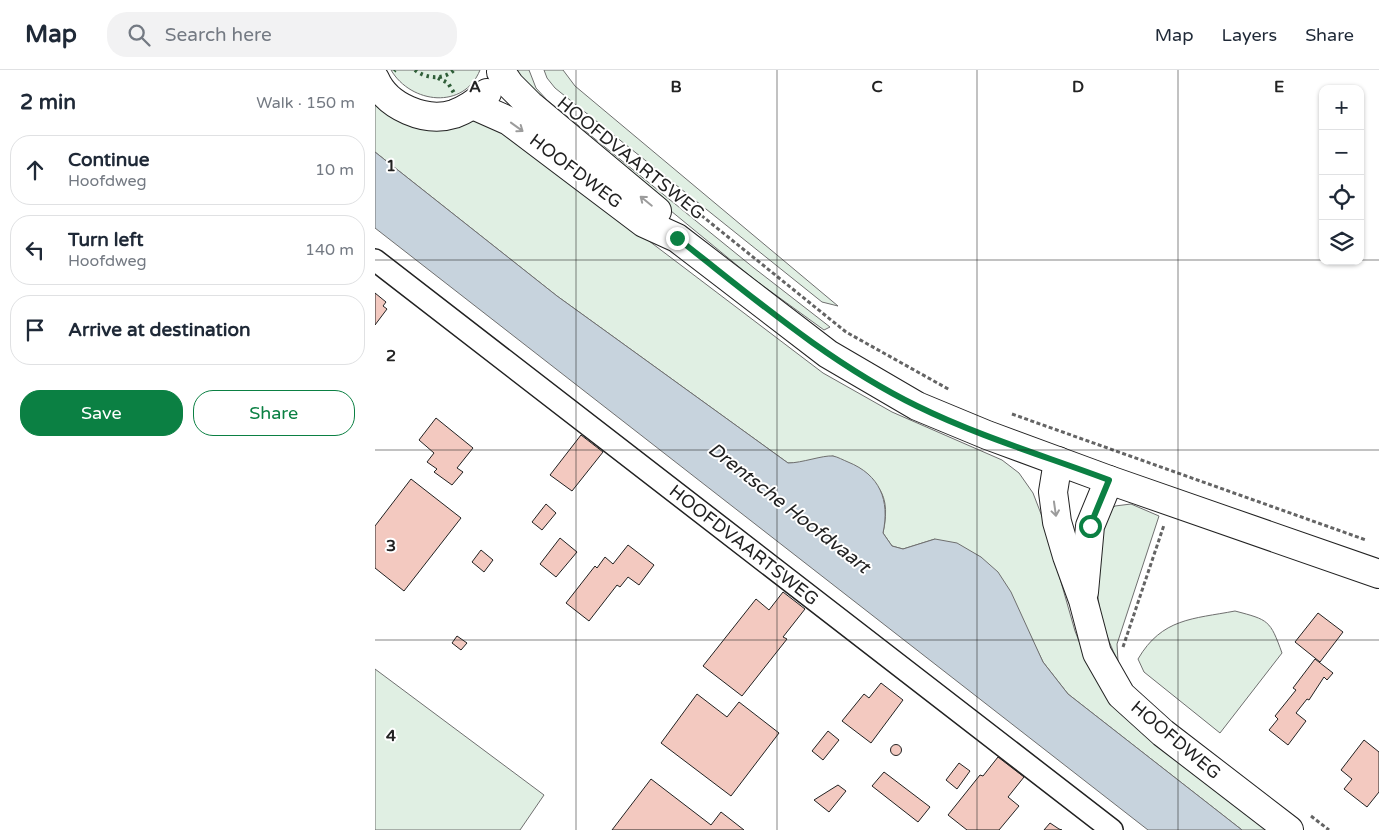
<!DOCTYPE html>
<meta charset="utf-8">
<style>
:root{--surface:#fff;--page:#f2f2f3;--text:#1f2937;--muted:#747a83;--line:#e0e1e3;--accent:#0b8043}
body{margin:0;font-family:"Varela Round",sans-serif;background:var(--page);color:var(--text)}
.controls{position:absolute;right:15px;top:15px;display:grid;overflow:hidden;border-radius:10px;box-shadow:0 1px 4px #0004}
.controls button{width:45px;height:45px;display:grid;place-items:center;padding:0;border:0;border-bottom:1px solid var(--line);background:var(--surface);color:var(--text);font:25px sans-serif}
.stop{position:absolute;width:15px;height:15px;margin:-11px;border:4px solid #0b8043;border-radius:50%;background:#fff}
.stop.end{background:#0b8043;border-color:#fff;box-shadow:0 1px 5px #0008}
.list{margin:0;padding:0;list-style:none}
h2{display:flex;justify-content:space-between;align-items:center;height:65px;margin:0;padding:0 20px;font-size:21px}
h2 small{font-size:16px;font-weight:400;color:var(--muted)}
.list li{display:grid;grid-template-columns:32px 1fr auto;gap:15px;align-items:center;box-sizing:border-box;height:70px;margin:0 10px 10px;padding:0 10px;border:1px solid var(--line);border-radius:20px}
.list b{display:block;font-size:19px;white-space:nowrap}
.list p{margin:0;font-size:16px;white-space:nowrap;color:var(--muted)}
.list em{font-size:16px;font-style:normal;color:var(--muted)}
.actions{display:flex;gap:10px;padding:15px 20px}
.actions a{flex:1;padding:11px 0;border:1px solid var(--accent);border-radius:20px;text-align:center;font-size:18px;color:var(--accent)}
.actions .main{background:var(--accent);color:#fff}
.icon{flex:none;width:28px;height:28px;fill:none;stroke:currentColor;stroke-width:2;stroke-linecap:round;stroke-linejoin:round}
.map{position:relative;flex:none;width:1004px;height:760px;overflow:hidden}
header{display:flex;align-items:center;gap:30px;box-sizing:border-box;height:70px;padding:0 25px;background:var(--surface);border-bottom:1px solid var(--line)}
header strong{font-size:24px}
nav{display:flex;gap:28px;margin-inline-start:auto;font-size:18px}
.search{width:350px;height:45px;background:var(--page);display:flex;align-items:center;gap:12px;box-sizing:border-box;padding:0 18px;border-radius:20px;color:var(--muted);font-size:19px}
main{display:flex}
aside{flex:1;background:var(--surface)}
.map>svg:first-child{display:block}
.green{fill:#e0efe3;stroke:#6f6f6f}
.water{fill:#c7d3dd;stroke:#6f6f6f}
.building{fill:#f3c9c0;stroke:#222}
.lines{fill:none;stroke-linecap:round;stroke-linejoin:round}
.street-casing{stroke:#222;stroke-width:24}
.primary-casing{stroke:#222;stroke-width:30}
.path{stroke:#646464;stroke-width:3;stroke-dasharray:4 2.5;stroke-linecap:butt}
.street{stroke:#fff;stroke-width:21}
.primary{stroke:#fff;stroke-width:28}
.hedge{stroke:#2f5e38;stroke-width:4;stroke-dasharray:2.5 4;stroke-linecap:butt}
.oneway{stroke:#9c9c9c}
.route{stroke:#0b8043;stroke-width:6}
.grid{fill:none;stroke:#222;stroke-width:1;stroke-opacity:0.55}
.labels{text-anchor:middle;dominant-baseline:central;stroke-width:4;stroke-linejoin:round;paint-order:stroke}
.street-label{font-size:18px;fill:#222;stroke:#fff}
.water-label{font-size:19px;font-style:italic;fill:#222;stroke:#fff}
.grid-label{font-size:16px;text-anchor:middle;font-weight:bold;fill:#222;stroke:#fff;stroke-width:4;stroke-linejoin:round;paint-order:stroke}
</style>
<header>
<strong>Map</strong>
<div class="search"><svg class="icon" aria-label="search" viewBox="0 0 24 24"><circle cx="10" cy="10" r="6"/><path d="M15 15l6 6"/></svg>Search here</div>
<nav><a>Map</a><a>Layers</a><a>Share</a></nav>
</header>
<main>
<aside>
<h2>2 min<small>Walk · 150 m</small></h2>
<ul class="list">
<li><svg class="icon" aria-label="ahead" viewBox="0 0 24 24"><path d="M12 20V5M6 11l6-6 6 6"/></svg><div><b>Continue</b><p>Hoofdweg</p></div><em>10 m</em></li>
<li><svg class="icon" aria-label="left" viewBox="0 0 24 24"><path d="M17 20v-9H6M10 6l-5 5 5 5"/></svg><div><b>Turn left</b><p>Hoofdweg</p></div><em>140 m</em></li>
<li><svg class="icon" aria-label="arrive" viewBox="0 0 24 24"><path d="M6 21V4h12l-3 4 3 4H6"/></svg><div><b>Arrive at destination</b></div></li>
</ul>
<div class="actions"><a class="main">Save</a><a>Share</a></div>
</aside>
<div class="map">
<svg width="1004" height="760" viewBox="0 0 1004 760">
<rect width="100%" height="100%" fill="#fff"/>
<!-- green -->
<g class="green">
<path d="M 16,0 L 105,0 C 89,40 36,34 16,0 Z"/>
<path d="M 140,0 L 154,0 L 161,18 L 172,30 L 379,198 L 455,257 L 449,260 L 380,210 L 161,30 Z"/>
<path d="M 169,0 L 188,0 L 200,16 L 463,236 L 447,232 L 180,18 L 172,8 Z"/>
<path d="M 0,24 L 90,48 L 108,50 L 137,67 L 448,303 L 517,342 L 627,390 L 644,403 L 658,423 L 668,449 L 700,561 L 715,599 L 725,615 L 893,760 L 867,760 L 693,624 L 668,592 L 652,559 L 560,469 L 528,479 L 517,476 L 508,463 C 519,414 494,407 458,386 L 426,393 L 413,393 L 182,226 L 0,82 Z"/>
<path d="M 756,434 L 784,446 L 742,574 L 743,591 C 716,538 721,505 726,448 L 740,436 Z"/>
<path d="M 860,541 C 894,550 895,550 907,583 L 845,663 L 769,602 L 763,589 C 787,548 818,549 860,541 Z"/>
<path d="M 0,599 L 169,725 L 145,760 L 0,760 Z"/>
</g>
<!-- water -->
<path class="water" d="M 0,82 L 182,226 L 413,393 C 427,393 448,385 458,386 C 463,387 468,390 473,392 C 505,405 515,430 508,463 L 517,476 L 528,479 L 560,469 L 582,473 L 606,487 L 623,502 L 636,522 L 668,592 L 693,624 L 867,760 L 773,760 L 0,158 Z"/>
<!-- building -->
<g class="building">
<path d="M 0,223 L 11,232 L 8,236 L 12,239 L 0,255 Z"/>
<path d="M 61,348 L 98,378 L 82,398 L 88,402 L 77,415 L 59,402 L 62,399 L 52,392 L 59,383 L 44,370 Z"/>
<path d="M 206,365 L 228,382 L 197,421 L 175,405 Z"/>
<path d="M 36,409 L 86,448 L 29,521 L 0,498 L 0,456 Z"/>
<path d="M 171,434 L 181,443 L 167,460 L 157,452 Z"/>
<path d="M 185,468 L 202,482 L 181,507 L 165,494 Z"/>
<path d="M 253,475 L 279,495 L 264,515 L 253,507 L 245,517 L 242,515 L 214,551 L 191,533 L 220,496 L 222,498 L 230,487 L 238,494 Z"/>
<path d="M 106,480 L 118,490 L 109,502 L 97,492 Z"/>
<path d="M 408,522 L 430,539 L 408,567 L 412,569 L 367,626 L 328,596 L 381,529 L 394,540 Z"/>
<path d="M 943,543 L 968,562 L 945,592 L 920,572 Z"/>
<path d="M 82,566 L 92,573 L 86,580 L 77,573 Z"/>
<path d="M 940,589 L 958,603 L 952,610 L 949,607 L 934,630 L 932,629 L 921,643 L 931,651 L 913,675 L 894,660 L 903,649 L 900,646 L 921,620 L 918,618 Z"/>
<path d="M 506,613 L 528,630 L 496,673 L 467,651 L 489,624 L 494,628 Z"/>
<path d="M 322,624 L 352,647 L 364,632 L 404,663 L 356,726 L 286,673 Z"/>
<path d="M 453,661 L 464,670 L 448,690 L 437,681 Z"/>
<path d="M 989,670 L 1004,682 L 1004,722 L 992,737 L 969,719 L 977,709 L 966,700 Z"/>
<circle cx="521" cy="680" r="5.5"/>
<path d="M 623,687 L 649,707 L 633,727 L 644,736 L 624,760 L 592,760 L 573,745 L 605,705 L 608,706 Z"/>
<path d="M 584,693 L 595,701 L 582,719 L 571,710 Z"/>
<path d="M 509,702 L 555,737 L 543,752 L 497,716 Z"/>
<path d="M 276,709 L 336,755 L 346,742 L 369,760 L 237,760 Z"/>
<path d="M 463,715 L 471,721 L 454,742 L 439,730 Z"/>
<path d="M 675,753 L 684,759 L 687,760 L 669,760 Z"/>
</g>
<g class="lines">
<!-- street casing -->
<g class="street-casing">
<path id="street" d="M 0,190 L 737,760"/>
</g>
<!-- primary casing -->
<g class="primary-casing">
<g id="primary">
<path d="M 126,2 L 135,15 L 155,35 L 282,141"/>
<path d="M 0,9 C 12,37 51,53 79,44 C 93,39 102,32 112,23"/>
<path d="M 98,35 L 134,51 L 269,153 L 302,168 L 453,284 L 542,336 L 612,365 L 734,410 L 1004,504"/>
<path d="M 683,391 L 678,422 L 682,452 L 692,486 L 708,530 L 722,583 L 746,625 L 788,663 L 914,760"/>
<path d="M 709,522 L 715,456 L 734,410"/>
</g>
</g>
<!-- path -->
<g class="path">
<path d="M 306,129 L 471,262 L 575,320"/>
<path d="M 637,344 L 991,470"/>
<path d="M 748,577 L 789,455"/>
<path d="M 936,746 L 954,760"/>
</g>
<!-- street -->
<use href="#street" class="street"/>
<!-- primary -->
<use href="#primary" class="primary"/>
<!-- hedge -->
<g class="hedge">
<path d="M 40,0 C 51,9 69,10 79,0"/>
<path d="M 19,1 L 20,0"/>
<path d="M 63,8 L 73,13 L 79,23"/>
</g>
</g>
<!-- one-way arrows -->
<defs><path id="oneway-shaft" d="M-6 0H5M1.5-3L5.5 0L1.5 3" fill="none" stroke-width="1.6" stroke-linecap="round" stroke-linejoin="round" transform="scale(1.25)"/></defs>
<g class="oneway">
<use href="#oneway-shaft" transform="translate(142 57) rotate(36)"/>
<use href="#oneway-shaft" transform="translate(271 131) rotate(-141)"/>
<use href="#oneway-shaft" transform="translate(680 439) rotate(82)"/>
</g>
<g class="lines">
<!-- route -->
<path class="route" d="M 302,168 C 379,228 454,293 542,336 C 603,366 670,386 734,410 L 715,456"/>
</g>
<!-- grid -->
<path class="grid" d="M 201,0 L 201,760M 402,0 L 402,760M 602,0 L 602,760M 803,0 L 803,760M 0,190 L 948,190M 985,190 L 1004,190M 0,380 L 1004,380M 0,570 L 1004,570"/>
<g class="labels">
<!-- street labels -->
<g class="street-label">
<text transform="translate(256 88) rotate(39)">HOOFDVAARTSWEG</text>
<text transform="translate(201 101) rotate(37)">HOOFDWEG</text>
<text transform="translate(369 475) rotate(38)">HOOFDVAARTSWEG</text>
<text transform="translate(801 670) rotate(40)">HOOFDWEG</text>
</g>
<!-- water labels -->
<g class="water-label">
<text transform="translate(414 438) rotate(38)">Drentsche Hoofdvaart</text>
</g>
</g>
<g class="grid-label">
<text x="100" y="22">A</text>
<text x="301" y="22">B</text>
<text x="502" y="22">C</text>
<text x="703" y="22">D</text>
<text x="904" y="22">E</text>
<text x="16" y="101">1</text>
<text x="16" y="291">2</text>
<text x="16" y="481">3</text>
<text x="16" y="671">4</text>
</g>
</svg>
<div class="controls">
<button>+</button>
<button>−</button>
<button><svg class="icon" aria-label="locate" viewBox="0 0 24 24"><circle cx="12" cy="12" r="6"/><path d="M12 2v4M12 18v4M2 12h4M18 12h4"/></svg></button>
<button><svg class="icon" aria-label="layers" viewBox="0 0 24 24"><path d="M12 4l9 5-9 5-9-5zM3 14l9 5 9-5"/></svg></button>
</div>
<div class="stop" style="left:715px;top:456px"></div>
<div class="stop end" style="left:302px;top:168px"></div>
</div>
</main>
